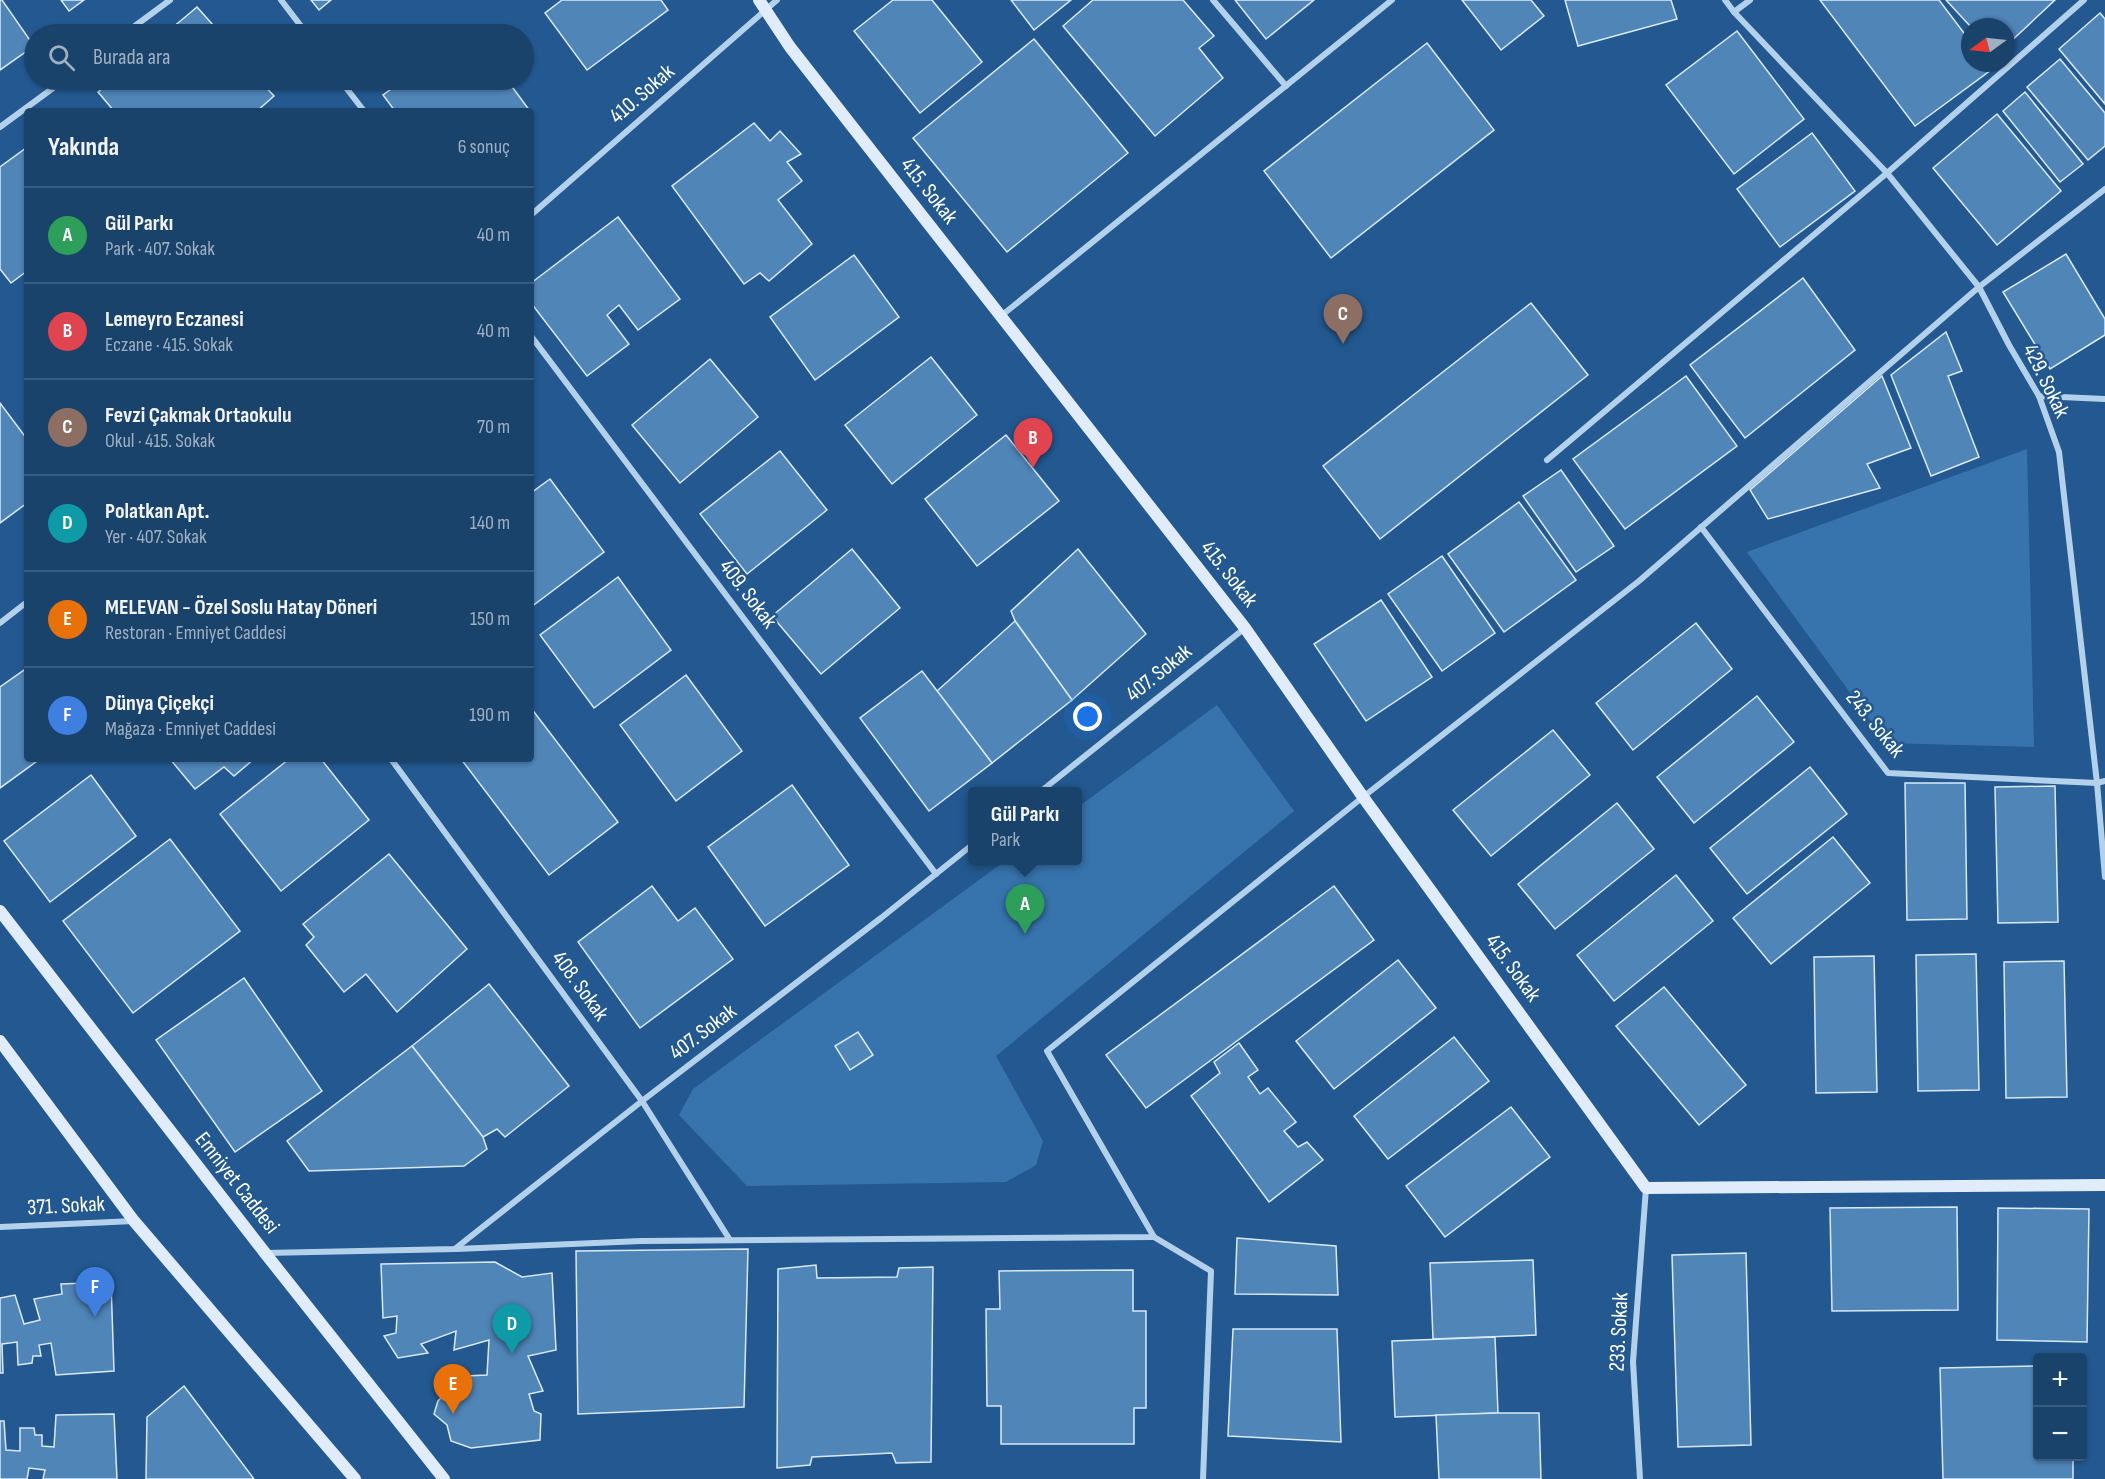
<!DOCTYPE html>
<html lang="tr">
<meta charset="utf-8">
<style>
:root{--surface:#1a436c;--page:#274e74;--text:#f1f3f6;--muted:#9fb0c2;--line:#385c7f;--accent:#f7cb77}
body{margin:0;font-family:"Sofia Sans Condensed",sans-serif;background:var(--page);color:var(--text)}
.controls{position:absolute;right:18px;bottom:18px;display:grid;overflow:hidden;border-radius:6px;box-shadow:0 2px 4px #0004}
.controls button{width:54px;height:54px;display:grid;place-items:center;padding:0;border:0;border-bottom:2px solid var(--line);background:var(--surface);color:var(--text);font:30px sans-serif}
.compass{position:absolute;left:1961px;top:18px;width:54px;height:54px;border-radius:50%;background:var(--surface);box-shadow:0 2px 4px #0004;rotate:255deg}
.you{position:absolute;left:1088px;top:717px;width:21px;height:21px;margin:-15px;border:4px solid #fff;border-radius:50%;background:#1a73e8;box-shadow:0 0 0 9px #1a73e833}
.badge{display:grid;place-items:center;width:39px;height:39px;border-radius:50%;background:var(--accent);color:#fff;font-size:20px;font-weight:700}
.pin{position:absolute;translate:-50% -50px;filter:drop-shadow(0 2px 3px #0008)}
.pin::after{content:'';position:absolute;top:32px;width:21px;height:18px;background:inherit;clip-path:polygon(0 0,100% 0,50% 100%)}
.popup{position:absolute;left:968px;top:787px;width:114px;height:78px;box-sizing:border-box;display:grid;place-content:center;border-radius:6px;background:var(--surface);filter:drop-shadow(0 2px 4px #0005);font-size:20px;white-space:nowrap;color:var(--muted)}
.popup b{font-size:22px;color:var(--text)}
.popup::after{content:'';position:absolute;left:50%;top:100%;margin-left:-12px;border:12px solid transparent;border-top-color:var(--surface)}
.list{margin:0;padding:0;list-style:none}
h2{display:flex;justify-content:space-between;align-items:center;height:78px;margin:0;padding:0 24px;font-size:26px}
h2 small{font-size:20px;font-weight:400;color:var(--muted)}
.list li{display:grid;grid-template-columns:39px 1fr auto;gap:18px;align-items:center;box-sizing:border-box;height:96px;padding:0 24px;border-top:2px solid var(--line)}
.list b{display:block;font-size:22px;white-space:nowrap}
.list p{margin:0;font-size:20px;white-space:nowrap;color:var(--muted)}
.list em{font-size:20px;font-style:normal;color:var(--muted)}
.icon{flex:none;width:33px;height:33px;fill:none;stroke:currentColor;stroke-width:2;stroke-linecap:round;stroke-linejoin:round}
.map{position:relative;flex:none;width:2105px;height:1479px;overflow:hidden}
.search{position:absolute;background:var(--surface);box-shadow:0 2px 4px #0004;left:24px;top:24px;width:510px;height:66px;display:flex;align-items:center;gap:15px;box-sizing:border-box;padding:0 21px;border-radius:33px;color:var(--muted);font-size:22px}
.panel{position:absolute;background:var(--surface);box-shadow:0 2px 4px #0004;left:24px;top:108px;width:510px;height:654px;border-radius:6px}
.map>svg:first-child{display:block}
.green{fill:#3774ad}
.building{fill:#5085b8;stroke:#d9e9f9;stroke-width:1.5}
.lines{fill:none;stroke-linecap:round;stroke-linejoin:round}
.street{stroke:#b4d1ec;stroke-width:6}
.secondary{stroke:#e0ecf9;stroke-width:12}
.labels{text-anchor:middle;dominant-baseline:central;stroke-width:5;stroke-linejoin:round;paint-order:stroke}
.street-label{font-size:22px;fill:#fff;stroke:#235990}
</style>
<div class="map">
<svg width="2105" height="1479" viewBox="0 0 2105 1479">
<rect width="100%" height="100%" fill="#235990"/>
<!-- green -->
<g class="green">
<path d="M 2027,449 L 2034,747 L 1887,743 L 1747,552 Z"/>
<path d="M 1217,705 L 1294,811 L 996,1056 L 1043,1141 L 1036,1165 L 1006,1182 L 747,1186 L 679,1115 L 693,1089 L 1005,861 L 1078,860 L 1078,807 Z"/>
</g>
<!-- building -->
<g class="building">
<path d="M 0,0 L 2,0 L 34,46 L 0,70 Z"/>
<path d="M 61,0 L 84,0 L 69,11 Z"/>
<path d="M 311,0 L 331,0 L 319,10 Z"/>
<path d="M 562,0 L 661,0 L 668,10 L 587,70 L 545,13 Z"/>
<path d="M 893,0 L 932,0 L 982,62 L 920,113 L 854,31 Z"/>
<path d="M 1011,0 L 1071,0 L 1034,30 Z"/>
<path d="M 1093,0 L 1183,0 L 1214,36 L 1199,48 L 1223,78 L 1155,136 L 1063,26 Z"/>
<path d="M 1235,0 L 1314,0 L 1266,39 Z"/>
<path d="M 1462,0 L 1531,0 L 1544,16 L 1501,50 Z"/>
<path d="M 1565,0 L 1671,0 L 1677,19 L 1578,46 Z"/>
<path d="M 1820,0 L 1939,0 L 1970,41 L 1970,63 L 1986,63 L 1991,70 L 1915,126 Z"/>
<path d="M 1946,0 L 2055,0 L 2006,46 L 2006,27 L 1971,27 Z"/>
<path d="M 197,7 L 221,34 L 165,34 Z"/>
<path d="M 2100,13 L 2105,19 L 2105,104 L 2059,49 Z"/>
<path d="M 1737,31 L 1804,119 L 1734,174 L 1666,85 Z"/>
<path d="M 1034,39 L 1128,153 L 1007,252 L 913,138 Z"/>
<path d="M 1427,43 L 1494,130 L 1331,258 L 1264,171 Z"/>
<path d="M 2060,59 L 2105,113 L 2105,146 L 2088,160 L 2027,87 Z"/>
<path d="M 113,80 L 259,80 L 274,96 L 257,111 L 114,111 L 98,92 Z"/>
<path d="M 404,80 L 507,80 L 530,111 L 395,111 L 383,95 Z"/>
<path d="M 2025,92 L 2083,164 L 2060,182 L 2003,111 Z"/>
<path d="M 1997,114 L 2061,191 L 1997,245 L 1933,168 Z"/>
<path d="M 754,123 L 770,141 L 780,131 L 801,154 L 787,162 L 802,181 L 778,200 L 812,244 L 769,281 L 760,273 L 744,284 L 672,186 Z"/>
<path d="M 1812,133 L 1855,191 L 1780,247 L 1737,189 Z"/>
<path d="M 26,148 L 27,271 L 11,283 L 0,269 L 0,167 Z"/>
<path d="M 618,217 L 680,299 L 638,330 L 619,305 L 607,315 L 629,344 L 587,376 L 531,303 L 531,283 Z"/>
<path d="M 2066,254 L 2105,319 L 2105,335 L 2050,369 L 2003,292 Z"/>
<path d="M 854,255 L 899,317 L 815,380 L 770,317 Z"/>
<path d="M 1803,278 L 1855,350 L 1745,438 L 1690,365 Z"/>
<path d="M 1531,303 L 1588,375 L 1380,539 L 1323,466 Z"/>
<path d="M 1946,332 L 1962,371 L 1948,376 L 1979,457 L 1931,476 L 1891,375 Z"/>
<path d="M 931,357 L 977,415 L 892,484 L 845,425 Z"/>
<path d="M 710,359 L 758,417 L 680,483 L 632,425 Z"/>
<path d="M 1686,376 L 1737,446 L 1625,529 L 1573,459 Z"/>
<path d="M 1882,376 L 1911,448 L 1867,464 L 1880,488 L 1768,519 L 1750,490 Z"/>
<path d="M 0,403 L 27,439 L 27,503 L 0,523 Z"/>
<path d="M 1006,435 L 1059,501 L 977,566 L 925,499 Z"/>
<path d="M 780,451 L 827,510 L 747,574 L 700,514 Z"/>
<path d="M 1561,470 L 1614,546 L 1576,572 L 1523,496 Z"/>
<path d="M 550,479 L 604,552 L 531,607 L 531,493 Z"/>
<path d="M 1519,502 L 1576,580 L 1504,632 L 1448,554 Z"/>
<path d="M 852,549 L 900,608 L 821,674 L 772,616 Z"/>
<path d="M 1078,549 L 1146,634 L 1072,700 L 1015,621 L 1011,611 Z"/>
<path d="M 1442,556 L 1495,633 L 1442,671 L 1388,594 Z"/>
<path d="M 618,577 L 671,650 L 594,708 L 540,635 Z"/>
<path d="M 1381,600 L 1432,677 L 1366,721 L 1314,644 Z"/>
<path d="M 1015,621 L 1072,700 L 992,763 L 937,691 Z"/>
<path d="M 1696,623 L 1732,669 L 1633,750 L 1596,703 Z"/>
<path d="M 27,668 L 27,759 L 40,759 L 0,788 L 0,687 Z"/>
<path d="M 922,671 L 992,763 L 929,811 L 860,718 Z"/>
<path d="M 686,675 L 742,751 L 676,801 L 620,725 Z"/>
<path d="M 1757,696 L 1794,742 L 1694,823 L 1657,777 Z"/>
<path d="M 531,708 L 618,822 L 549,875 L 461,759 L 531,759 Z"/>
<path d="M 1553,730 L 1590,775 L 1491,856 L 1453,810 Z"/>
<path d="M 170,759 L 254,759 L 234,776 L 224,767 L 195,789 Z"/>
<path d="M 289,759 L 321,759 L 369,820 L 281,891 L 220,814 Z"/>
<path d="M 1810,767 L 1847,814 L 1747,894 L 1710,848 Z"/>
<path d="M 91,775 L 136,836 L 50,902 L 4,841 Z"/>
<path d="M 1905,783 L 1965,783 L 1967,919 L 1907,920 Z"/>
<path d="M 792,785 L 849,865 L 765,926 L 708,847 Z"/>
<path d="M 2055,786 L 2058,922 L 1998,923 L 1995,787 Z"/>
<path d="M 1617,803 L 1654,849 L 1555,929 L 1518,884 Z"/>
<path d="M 1833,837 L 1870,883 L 1771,964 L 1733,918 Z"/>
<path d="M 170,839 L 240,931 L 133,1013 L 63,921 Z"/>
<path d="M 389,854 L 467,949 L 397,1012 L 366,974 L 344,992 L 306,945 L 314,937 L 303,924 Z"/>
<path d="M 1676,875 L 1713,921 L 1614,1001 L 1577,955 Z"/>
<path d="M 652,886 L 678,921 L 695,908 L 733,959 L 640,1028 L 578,942 Z"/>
<path d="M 1334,886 L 1374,940 L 1146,1108 L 1106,1055 Z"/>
<path d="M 1976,954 L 1979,1090 L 1918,1091 L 1916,955 Z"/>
<path d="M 1874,956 L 1877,1092 L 1816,1093 L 1814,957 Z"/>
<path d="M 1398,960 L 1436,1008 L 1334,1089 L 1296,1041 Z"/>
<path d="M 2064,961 L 2067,1097 L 2006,1098 L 2004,962 Z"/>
<path d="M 244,978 L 322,1091 L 235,1152 L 156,1040 Z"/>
<path d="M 489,984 L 569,1086 L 505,1137 L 497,1129 L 483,1137 L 412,1046 Z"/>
<path d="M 1664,987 L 1746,1085 L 1699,1125 L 1616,1026 Z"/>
<path d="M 858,1032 L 873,1055 L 850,1070 L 835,1046 Z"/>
<path d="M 1454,1037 L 1489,1081 L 1388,1159 L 1354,1116 Z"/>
<path d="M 1239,1043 L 1258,1070 L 1248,1077 L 1260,1094 L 1268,1088 L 1296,1122 L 1284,1131 L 1298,1147 L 1307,1142 L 1323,1160 L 1269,1202 L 1191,1096 L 1220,1073 L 1214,1062 Z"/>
<path d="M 412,1046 L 483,1137 L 487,1149 L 464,1166 L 309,1171 L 287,1141 Z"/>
<path d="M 1511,1107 L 1550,1157 L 1445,1237 L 1406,1186 Z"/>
<path d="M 1957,1207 L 1958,1310 L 1832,1311 L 1830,1208 Z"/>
<path d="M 1998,1208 L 2089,1209 L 2087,1342 L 1997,1340 Z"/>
<path d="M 1237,1238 L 1336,1246 L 1338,1295 L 1235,1294 Z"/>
<path d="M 748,1249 L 744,1407 L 578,1414 L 576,1251 Z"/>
<path d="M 1746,1253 L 1751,1445 L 1678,1447 L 1672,1255 Z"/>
<path d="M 1533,1260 L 1536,1335 L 1433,1339 L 1430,1263 Z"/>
<path d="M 495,1262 L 522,1277 L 552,1273 L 556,1350 L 528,1356 L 543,1391 L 529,1394 L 534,1411 L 541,1414 L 540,1440 L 471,1448 L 451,1441 L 447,1425 L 434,1414 L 438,1401 L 443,1396 L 442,1377 L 487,1375 L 489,1340 L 454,1350 L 456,1331 L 421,1344 L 428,1353 L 398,1358 L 384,1336 L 396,1333 L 397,1316 L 383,1318 L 381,1264 Z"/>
<path d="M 816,1265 L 817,1278 L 897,1277 L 899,1268 L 933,1267 L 931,1462 L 896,1463 L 892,1453 L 812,1457 L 810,1465 L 777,1468 L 778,1269 Z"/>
<path d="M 1133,1270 L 1133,1311 L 1146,1311 L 1146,1408 L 1134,1408 L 1134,1444 L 1001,1444 L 1001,1406 L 987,1406 L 986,1309 L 1000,1309 L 999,1271 Z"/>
<path d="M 111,1282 L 114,1371 L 56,1375 L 51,1343 L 39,1345 L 41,1356 L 33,1356 L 32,1363 L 18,1365 L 17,1342 L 2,1344 L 3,1373 L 0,1373 L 0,1298 L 15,1295 L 24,1324 L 40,1320 L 34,1299 L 62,1294 L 61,1284 Z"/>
<path d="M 1233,1329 L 1337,1329 L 1341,1442 L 1228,1436 Z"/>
<path d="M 1495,1337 L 1498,1413 L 1395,1417 L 1392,1341 Z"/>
<path d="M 2038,1366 L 2038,1456 L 2073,1456 L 2073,1479 L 1943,1479 L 1940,1368 Z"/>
<path d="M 184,1386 L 254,1479 L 146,1479 L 147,1417 Z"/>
<path d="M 1498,1413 L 1539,1413 L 1541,1479 L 1439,1479 L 1436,1415 Z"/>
<path d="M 114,1414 L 117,1479 L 43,1479 L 45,1470 L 29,1468 L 27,1479 L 0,1479 L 0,1421 L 4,1421 L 6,1450 L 20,1451 L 20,1428 L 34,1428 L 35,1435 L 42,1435 L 42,1446 L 54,1447 L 56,1415 Z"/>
</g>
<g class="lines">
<!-- street -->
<g class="street">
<path d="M 281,0 L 307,34"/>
<path d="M 1213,0 L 1286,86"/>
<path d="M 1725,0 L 1734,12 L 1887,173 L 1979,287 L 2009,345 L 2039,396 L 2059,452 L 2097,783 L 2105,877"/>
<path d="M 1734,12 L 1750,0"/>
<path d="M 124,34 L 170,0"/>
<path d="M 340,80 L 364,111"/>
<path d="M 0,127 L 64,80"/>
<path d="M 531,215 L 777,0"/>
<path d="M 1001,316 L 1392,0"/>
<path d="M 531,336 L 936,874"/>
<path d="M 2039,396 L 2105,399"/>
<path d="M 1547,460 L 1887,173 L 2084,0"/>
<path d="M 1701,527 L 1888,773 L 2097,783 L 2105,781"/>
<path d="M 0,623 L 27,602"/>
<path d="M 391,759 L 642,1101 L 730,1240"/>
<path d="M 1040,792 L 1245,628"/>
<path d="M 0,1227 L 134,1221"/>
<path d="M 1154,1237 L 1211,1271 L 1203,1479"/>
<path d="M 456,1248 L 642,1101 L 881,918 L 972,845"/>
<path d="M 265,1253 L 456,1249 L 641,1241 L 1154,1237 L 1047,1051 L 1363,797 L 1639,581 L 1979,287 L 2105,189"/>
<path d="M 1640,1479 L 1633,1362 L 1646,1188"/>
</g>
<!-- secondary -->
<g class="secondary">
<path d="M 759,0 L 790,47 L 1245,628 L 1363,797 L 1646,1188 L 2105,1185"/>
<path d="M 0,911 L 265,1253 L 444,1479"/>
<path d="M 0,1041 L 134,1221 L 355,1479"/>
</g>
</g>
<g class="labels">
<!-- street labels -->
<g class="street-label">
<text transform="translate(642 94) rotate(-41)">410. Sokak</text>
<text transform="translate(929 191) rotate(52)">415. Sokak</text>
<text transform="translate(2046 381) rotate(64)">429. Sokak</text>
<text transform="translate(1229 574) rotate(52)">415. Sokak</text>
<text transform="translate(748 594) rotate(53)">409. Sokak</text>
<text transform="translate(1159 673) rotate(-39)">407. Sokak</text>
<text transform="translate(1875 724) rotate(51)">243. Sokak</text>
<text transform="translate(1513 968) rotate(54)">415. Sokak</text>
<text transform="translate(580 986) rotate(54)">408. Sokak</text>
<text transform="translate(703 1032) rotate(-37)">407. Sokak</text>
<text transform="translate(237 1183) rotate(52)">Emniyet Caddesi</text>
<text transform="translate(66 1206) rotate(-3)">371. Sokak</text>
<text transform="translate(1619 1332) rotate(-87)">233. Sokak</text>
</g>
</g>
</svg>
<div class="controls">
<button>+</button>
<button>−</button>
</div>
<svg class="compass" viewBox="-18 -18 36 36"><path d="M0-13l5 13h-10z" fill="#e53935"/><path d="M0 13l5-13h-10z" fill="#9fb0c2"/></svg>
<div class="you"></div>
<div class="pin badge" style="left:1025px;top:934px;background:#2e9e5b">A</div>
<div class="popup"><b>Gül Parkı</b>Park</div>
<div class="pin badge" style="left:1033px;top:468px;background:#e0444e">B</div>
<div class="pin badge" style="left:1343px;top:344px;background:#8d6e63">C</div>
<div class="pin badge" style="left:512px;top:1354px;background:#0f9aa8">D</div>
<div class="pin badge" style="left:453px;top:1414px;background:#e8710a">E</div>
<div class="pin badge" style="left:95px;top:1317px;background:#3f7fe0">F</div>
<div class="search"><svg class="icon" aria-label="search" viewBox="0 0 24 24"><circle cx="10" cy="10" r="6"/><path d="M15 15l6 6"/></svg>Burada ara</div>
<section class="panel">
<h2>Yakında<small>6 sonuç</small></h2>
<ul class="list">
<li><span class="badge" style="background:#2e9e5b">A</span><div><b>Gül Parkı</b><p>Park · 407. Sokak</p></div><em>40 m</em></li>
<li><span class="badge" style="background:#e0444e">B</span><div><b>Lemeyro Eczanesi</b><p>Eczane · 415. Sokak</p></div><em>40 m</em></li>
<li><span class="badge" style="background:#8d6e63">C</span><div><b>Fevzi Çakmak Ortaokulu</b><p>Okul · 415. Sokak</p></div><em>70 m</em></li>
<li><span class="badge" style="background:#0f9aa8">D</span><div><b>Polatkan Apt.</b><p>Yer · 407. Sokak</p></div><em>140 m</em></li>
<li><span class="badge" style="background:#e8710a">E</span><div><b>MELEVAN - Özel Soslu Hatay Döneri</b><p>Restoran · Emniyet Caddesi</p></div><em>150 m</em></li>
<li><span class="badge" style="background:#3f7fe0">F</span><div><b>Dünya Çiçekçi</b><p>Mağaza · Emniyet Caddesi</p></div><em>190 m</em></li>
</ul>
</section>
</div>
